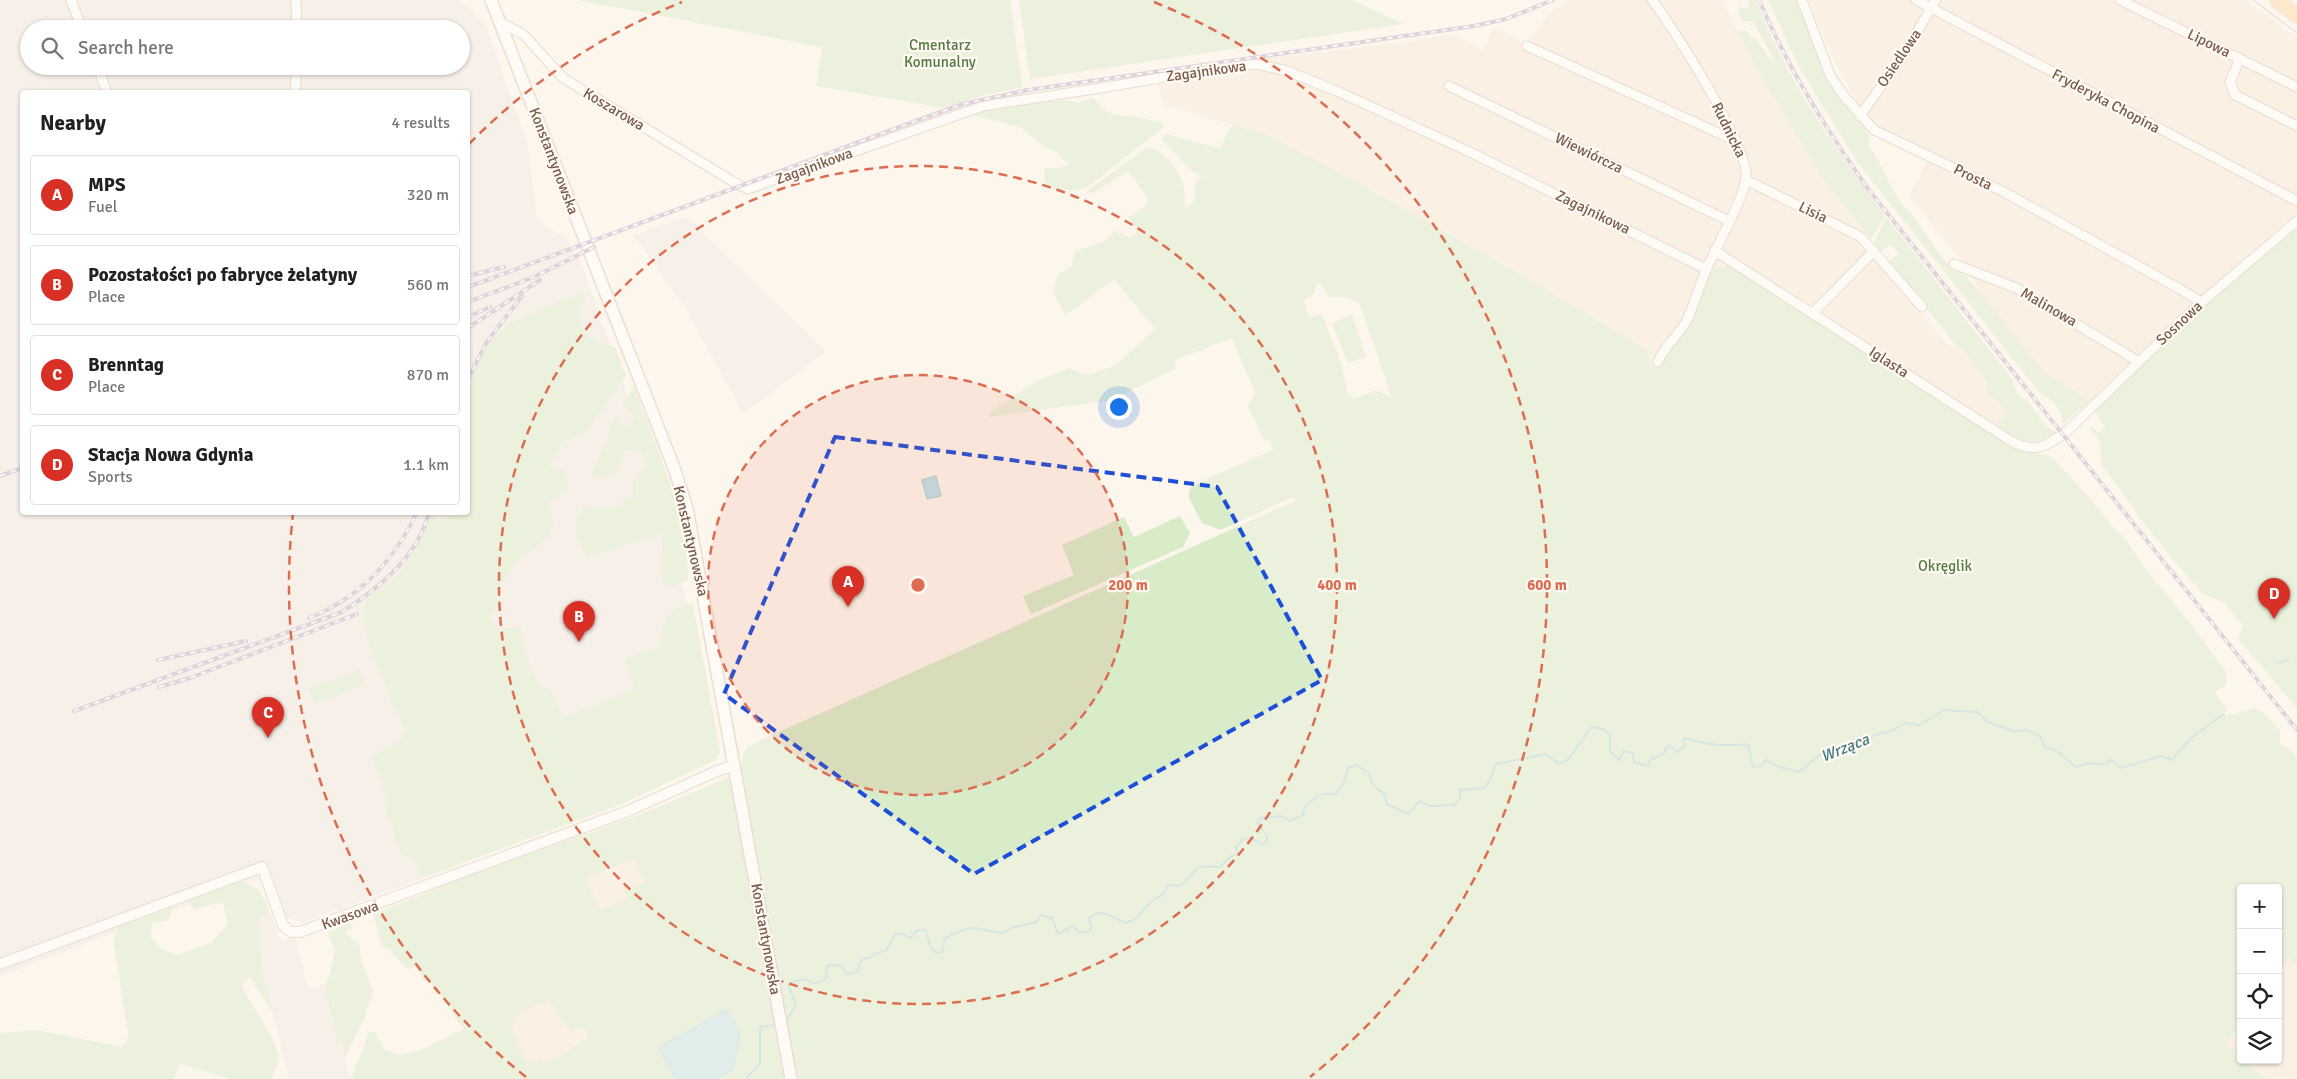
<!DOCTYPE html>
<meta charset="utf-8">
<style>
:root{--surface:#fff;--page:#f2f2f2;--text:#202124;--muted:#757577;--line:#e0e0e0;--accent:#d93025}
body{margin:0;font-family:Signika,sans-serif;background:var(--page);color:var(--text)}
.controls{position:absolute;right:15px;bottom:15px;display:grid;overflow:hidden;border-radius:5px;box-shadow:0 1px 4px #0004}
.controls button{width:45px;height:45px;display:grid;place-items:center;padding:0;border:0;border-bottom:1px solid var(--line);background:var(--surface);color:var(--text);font:25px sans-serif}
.you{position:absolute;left:1118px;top:406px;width:18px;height:18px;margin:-12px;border:4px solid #fff;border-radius:50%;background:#1a73e8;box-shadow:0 0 0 8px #1a73e833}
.badge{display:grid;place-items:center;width:32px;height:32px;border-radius:50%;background:var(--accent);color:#fff;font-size:16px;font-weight:700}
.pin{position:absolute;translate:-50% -41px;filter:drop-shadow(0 1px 2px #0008)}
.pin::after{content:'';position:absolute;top:26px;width:18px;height:15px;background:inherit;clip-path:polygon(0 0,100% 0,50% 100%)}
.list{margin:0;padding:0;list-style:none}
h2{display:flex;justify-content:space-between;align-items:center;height:65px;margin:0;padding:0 20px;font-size:21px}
h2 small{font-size:16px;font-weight:400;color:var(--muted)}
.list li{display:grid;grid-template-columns:32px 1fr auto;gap:15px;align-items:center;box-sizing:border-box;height:80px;margin:0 10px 10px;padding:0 10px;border:1px solid var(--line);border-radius:5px}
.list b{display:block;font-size:19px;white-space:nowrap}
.list p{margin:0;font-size:16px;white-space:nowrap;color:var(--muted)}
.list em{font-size:16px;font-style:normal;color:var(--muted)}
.icon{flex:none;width:28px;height:28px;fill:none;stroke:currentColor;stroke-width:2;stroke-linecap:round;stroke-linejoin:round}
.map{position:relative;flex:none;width:2297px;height:1079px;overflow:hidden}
.search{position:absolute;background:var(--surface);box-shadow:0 1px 4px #0004;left:20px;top:20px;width:450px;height:55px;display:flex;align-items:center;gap:12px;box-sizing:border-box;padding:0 18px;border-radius:28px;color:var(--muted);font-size:19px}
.panel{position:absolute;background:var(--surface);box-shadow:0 1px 4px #0004;left:20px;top:90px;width:450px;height:425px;border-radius:5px}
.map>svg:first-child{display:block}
.residential{fill:#f5e8da}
.industrial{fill:#efe9e4;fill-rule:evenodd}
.green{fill:#d8ecc9;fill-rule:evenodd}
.water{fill:#bfe3e8;stroke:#a5d3da}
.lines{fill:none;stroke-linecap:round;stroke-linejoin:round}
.stream{stroke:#a5d3da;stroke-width:2}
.minor-casing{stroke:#d1beb0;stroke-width:11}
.tertiary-casing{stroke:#d1beb0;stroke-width:12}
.secondary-casing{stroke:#d6c0b0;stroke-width:14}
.primary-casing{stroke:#dad1cd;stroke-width:16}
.minor{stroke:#fff;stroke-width:9}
.tertiary{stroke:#fff;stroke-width:10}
.secondary{stroke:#fff;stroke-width:11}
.primary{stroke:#fbd9a5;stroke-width:14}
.tram{stroke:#b9a8c9;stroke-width:1}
.rail-casing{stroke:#b9a8c9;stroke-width:4}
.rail{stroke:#fffaf3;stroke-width:2;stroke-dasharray:5.5;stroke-linecap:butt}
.marked{fill:none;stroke:#1d4ed8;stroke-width:4;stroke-dasharray:10 6;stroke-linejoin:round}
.ring{fill:none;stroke:#dc6d51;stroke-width:2.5;stroke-dasharray:9 6}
.labels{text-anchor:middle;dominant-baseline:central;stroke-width:4.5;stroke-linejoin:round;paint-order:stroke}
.street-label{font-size:15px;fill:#7a5c4d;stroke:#fffaf3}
.park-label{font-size:15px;fill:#537a41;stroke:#fffaf3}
.water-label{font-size:16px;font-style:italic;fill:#437c86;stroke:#fffaf3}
.centre{fill:#dc6d51;stroke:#fffaf3;stroke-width:2.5}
.ring-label{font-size:15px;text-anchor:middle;font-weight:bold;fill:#dc6d51;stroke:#fffaf3;stroke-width:4.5;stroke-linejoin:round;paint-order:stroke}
</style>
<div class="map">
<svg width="2297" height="1079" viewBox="0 0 2297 1079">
<rect width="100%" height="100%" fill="#fdf6ec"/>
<!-- residential -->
<g class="residential">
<path d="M 1568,0 L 1722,0 L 1759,73 L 1824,180 L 1865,231 L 1854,235 L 1867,253 L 1877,257 L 1949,347 L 1962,348 L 2030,440 L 2025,443 L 1976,412 L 1972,419 L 1821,323 L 1782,301 L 1736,268 L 1723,266 L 1717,266 L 1689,323 L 1667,352 L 1662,365 L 1650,366 L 1649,351 L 1528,279 L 1326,165 L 1266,134 L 1164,105 L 1158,84 L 1257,67 L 1261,59 L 1412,41 L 1450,34 L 1482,50 L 1493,30 L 1498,29 L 1525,44 L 1548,15 Z"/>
<path d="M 1810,0 L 2246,0 L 2297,38 L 2297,213 L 2138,355 L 2090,401 L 2044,372 L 1981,293 L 1961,260 L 1909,196 L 1930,155 L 1873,126 L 1852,93 L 1829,51 Z"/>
<path d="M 635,858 L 645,883 L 627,899 L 600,910 L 586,878 Z"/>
<path d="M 2288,958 L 2297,965 L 2297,1079 L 2267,1079 L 2243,1060 L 2278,1060 L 2278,972 Z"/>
<path d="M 550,1001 L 562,1022 L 584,1027 L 588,1038 L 553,1060 L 541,1064 L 540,1061 L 526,1061 L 511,1025 L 514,1019 L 527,1009 Z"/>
<path d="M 2241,1023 L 2241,1059 L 2224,1046 Z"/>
</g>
<!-- industrial -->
<g class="industrial">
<path d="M 0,0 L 458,0 L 485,23 L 528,146 L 537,219 L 558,234 L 564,233 L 574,252 L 579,257 L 662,493 L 720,752 L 714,761 L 619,805 L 302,923 L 285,916 L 268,875 L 0,976 ZM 29,29 L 461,29 L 461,66 L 29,66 ZM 22,92 L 468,92 L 468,512 L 22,512 Z"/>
<path d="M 687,217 L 826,352 L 743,414 L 687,310 L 633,235 Z"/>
<path d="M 270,912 L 281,941 L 296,938 L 308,989 L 325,985 L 337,1043 L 342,1042 L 350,1079 L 289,1079 L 262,970 L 259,917 Z"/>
</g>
<!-- green -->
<g class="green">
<path d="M 578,0 L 1010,0 L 1023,87 L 981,96 L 944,108 L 816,86 L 822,47 Z"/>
<path d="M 1019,0 L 1353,0 L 1403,24 L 1030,79 Z"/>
<path d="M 1747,0 L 1756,0 C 1786,78 1834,149 1885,215 L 1876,232 L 1870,238 L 1824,180 L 1759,73 L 1738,31 L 1746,30 L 1751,37 L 1755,37 L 1768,57 L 1774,60 L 1753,21 L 1743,22 L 1739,14 L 1739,6 L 1746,9 L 1750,4 Z"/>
<path d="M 1768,0 L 1800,0 L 1818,48 L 1855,118 C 1865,126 1870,132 1869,146 C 1881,160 1897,206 1911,213 L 1945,262 L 1965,275 L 1981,293 L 2044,372 L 2090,401 L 2063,424 C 2061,410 2055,400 2041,394 L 1858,163 L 1799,67 Z"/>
<path d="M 1089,98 L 1094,99 L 1105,111 L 1115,115 L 1138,117 L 1162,123 L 1164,127 L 1086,188 L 1071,191 L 1050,188 L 1044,181 L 1045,168 L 1060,168 L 1070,163 L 1063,160 L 1060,154 L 1045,147 L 1020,127 L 972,115 L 973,112 C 992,109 1063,95 1078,103 Z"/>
<path d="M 1233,125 L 1266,134 L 1326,165 L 1528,279 L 1649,351 L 1650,366 L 1662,364 L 1667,352 L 1689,323 L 1711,269 L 1723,266 L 1736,268 L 1782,301 L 1821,323 L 2018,450 L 2047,455 L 2055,461 L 2088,496 L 2116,531 L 2123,536 L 2146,569 L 2190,623 L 2226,672 L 2226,686 L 2216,691 L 2219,699 L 2228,709 L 2224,714 L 2226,716 L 2230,712 L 2231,715 L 2254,708 L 2263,712 L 2280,730 L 2280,744 L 2289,749 L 2297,758 L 2297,965 L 2288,958 L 2278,972 L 2278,888 L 2241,888 L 2241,1023 L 2224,1046 L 2235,1048 L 2234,1054 L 2267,1079 L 716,1079 L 732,1070 L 738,1026 L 726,1009 L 659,1048 L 676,1079 L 351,1079 L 369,1032 L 374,1032 L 385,1050 L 400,1055 L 419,1051 L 464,1029 C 451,1014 443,997 430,982 L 424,981 L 417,968 L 407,969 L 389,949 L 382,946 L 373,914 L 432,891 L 450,882 L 634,817 L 741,772 L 742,759 L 746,748 L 761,740 L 1295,501 L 1293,497 L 1221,530 L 1202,523 L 1189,498 L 1189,491 L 1194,484 L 1273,450 L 1270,440 L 1264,441 L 1248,405 L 1255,393 L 1232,338 L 1175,360 L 1176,369 L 1110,400 L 990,417 L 989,413 L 1038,380 L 1069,368 L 1086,375 L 1115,366 L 1155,329 L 1114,279 L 1065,316 L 1053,292 L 1057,276 L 1071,267 L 1076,251 L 1103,242 L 1114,231 L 1131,238 L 1137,231 L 1128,217 L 1145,206 L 1148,198 L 1128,171 L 1092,194 L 1087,191 L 1147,147 C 1162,149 1179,169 1183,184 C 1185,192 1184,201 1185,208 L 1194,202 L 1196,179 L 1202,177 L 1191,170 L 1162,140 L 1166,134 L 1220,149 L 1227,133 ZM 1316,284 L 1321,284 L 1328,297 L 1347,297 L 1359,303 L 1392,398 L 1376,390 L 1354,399 L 1348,393 L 1339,357 L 1322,314 L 1309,317 L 1304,300 L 1314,294 ZM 635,859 L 645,883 L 624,891 L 627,899 L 600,910 L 586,878 ZM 550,1001 L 562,1022 L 572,1031 L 584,1027 L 588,1038 L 553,1060 L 542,1064 L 541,1061 L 526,1061 L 511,1025 C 519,1010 535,1006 550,1001 Z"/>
<path d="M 1886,217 L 2012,379 L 2017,394 L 2028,402 L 2046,426 L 2056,432 C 2029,450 2023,442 1998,426 L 2006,412 L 2000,403 L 1985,391 L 1989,384 L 1962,348 L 1958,348 L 1894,267 L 1890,265 L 1891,260 L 1899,253 L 1891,245 L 1880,252 L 1873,245 Z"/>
<path d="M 2297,226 L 2297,708 L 2238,639 L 2243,626 L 2225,603 L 2202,594 L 2146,526 L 2102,465 L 2099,439 L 2090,429 L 2092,426 L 2098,433 L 2106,428 L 2096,414 L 2102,402 L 2201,307 Z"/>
<path d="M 583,292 L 586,299 L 579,309 C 583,336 589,341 615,347 L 626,376 L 586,432 L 562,443 L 549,466 L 565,471 L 569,488 L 549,503 L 554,522 L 545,540 L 521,558 L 501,583 L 498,604 L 489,618 L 501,630 L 520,626 L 531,670 L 539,683 L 553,694 L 564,718 L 634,689 L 625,659 L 660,646 C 660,627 671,603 693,604 L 720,752 L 714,761 L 619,805 L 422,878 L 413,858 L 401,855 L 386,809 L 387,797 L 372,756 L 398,742 L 406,731 C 396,708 351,621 367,601 C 376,589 392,582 401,570 C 415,553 423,533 432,513 L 435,513 L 437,521 L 458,513 L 468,512 L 468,393 L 477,365 L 491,341 L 507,324 Z"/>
<path d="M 1352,314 L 1366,357 L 1348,363 L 1332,323 Z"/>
<path d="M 634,386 C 656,448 688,514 688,580 L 670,587 L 661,579 L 663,533 L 586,558 C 577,537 569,528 583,507 L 614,508 L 633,496 L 633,481 L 647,465 L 639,449 L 624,452 L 619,470 L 605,478 L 591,477 L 616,416 L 626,427 L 635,417 L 622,406 Z"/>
<path d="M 1180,516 L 1190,533 L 1183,547 L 1031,614 L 1023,596 L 1074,575 L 1062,545 L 1124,517 L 1134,537 Z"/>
<path d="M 360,670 L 365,685 L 314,704 L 309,688 Z"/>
<path d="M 238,881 L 259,889 L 270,912 L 259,917 L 262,970 L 273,1013 L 250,977 L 242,985 C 249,1005 281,1042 278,1060 C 277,1066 274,1073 272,1079 L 230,1079 L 180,1064 L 174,1079 L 0,1079 L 0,1033 L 36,1030 L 122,1047 L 127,1039 L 128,1033 L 113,939 L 119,926 L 173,907 L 169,920 L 152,924 L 151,937 L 160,948 L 177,955 L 211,943 L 228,924 L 223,903 L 209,905 L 195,910 L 187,900 Z"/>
<path d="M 349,922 L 353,927 L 345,933 L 359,944 L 362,962 L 373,991 L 364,1019 L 345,1058 L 342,1042 L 337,1043 L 325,985 L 330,975 L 335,949 L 328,933 Z"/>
</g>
<!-- water -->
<g class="water">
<path d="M 936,476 L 941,496 L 927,499 L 922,480 Z"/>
<path d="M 726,1009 C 746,1036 739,1039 732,1070 L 716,1079 L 676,1079 L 659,1048 Z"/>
</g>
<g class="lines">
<!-- stream -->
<g class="stream">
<path d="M 2279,663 L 2288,660"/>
<path d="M 787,1021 L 796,1004 L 789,986 C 792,978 800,982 806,979 L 813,984 L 825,980 L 827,977 L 826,971 L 828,965 C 838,964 841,965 847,974 L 857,972 L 861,960 C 871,958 876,952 886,951 L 895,934 L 901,934 L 911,938 L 916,931 L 925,930 L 931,948 L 937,953 L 942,952 L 945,938 C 955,934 968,925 980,929 C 988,931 995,932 1003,933 L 1011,928 L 1036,922 L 1041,915 L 1052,918 L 1058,934 L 1073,926 C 1079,933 1083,934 1091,930 L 1091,923 L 1088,920 C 1098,906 1113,917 1125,923 C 1141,919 1141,910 1152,901 C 1160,895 1166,896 1167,885 L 1180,886 C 1202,869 1188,865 1220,867 L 1231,856 L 1238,854 L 1236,847 L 1243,839 L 1251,837 L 1260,844 L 1265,844 L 1268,837 L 1257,823 L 1260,818 L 1283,816 L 1290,821 L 1303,815 L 1305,805 L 1323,794 L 1335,794 L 1343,784 L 1348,768 L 1356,765 L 1370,774 C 1370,784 1377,789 1385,794 L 1387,804 L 1408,814 L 1420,801 L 1430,806 L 1454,805 L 1460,799 L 1460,790 L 1485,788 L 1491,778 L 1496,764 L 1546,754 L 1559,764 L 1568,760 L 1591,727 L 1604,729 L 1610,735 L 1610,751 L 1619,760 L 1624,751 L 1633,753 L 1634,762 L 1648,766 L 1650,760 L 1663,754 L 1668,745 L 1677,752 L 1685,746 L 1684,738 C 1709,746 1723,746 1748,744 L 1753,767 L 1761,766 L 1766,760 L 1777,766 L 1799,772 L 1820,755 L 1843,745 L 1893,730 L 1905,723 L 1919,725 L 1947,709 L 1954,711 L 1977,712 L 1988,722 L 2013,731 L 2028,730 L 2040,736 L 2045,747 C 2058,749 2066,759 2076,767 L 2089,763 L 2106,764 L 2110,759 L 2121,768 L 2161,756 L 2172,760 L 2191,738 L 2224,714"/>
<path d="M 746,1079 L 760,1063 L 760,1027 L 774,1025"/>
</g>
<!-- minor casing -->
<g class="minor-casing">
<g id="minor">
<path d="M 71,0 L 82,29"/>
<path d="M 296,0 L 297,29"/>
<path d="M 1652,0 C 1673,27 1749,147 1746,177 C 1744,199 1717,245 1707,268 C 1700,284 1695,302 1688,318 C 1681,334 1664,345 1658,362"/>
<path d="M 1802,0 L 1830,75 L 1844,96 L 1874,130 L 2004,192 L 2180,289 L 2201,302"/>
<path d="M 1916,0 L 2297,201"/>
<path d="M 2120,0 L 2297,87"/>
<path d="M 500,22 L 524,35 L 563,78 L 737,184 L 748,189 L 983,106 L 1107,87 L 1229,66 L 1256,64 L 1287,71 L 1339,92 L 1472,153 L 1706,269"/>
<path d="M 1527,46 L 1736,141"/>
<path d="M 2240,58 L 2230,82 L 2235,95 L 2297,126"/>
<path d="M 97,66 L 107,92"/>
<path d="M 1449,86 L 1729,221"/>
<path d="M 295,92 L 297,66"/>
<path d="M 1860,116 L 1902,57 L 1936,0"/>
<path d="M 1746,180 L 1861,237 L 1922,307"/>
<path d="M 1715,251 L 2011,441 C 2035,454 2045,447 2066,432 L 2196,307 L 2297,221"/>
<path d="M 1954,264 L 2016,288 L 2138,361"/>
<path d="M 1813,313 L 1874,251"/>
</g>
</g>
<!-- tertiary casing -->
<g class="tertiary-casing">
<path id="tertiary" d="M 0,964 L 262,867 L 283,925 L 291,932 L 300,932 L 628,811 L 717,771 L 735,765"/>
</g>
<!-- secondary casing -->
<g class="secondary-casing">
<path id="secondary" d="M 491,0 L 673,465 L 687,508 L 791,1079"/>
</g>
<!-- primary casing -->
<g class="primary-casing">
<path id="primary" d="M 2277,0 L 2297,16"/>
</g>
<!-- minor -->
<use href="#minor" class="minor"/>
<!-- tertiary -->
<use href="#tertiary" class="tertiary"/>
<!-- secondary -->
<use href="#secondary" class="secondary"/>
<!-- primary -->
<use href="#primary" class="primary"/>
<!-- tram -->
<path class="tram" d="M 2253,0 L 2297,33"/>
<!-- rail casing -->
<g class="rail-casing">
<g id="rail">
<path d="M 1759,0 C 1788,68 1826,130 1869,190 L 2297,730"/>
<path d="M 468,276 L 504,267"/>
<path d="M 468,287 L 913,122 L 963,104 L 1028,90 L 1474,26 L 1506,19 L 1553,0"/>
<path d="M 468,302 L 534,277 L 594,247"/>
<path d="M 468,317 L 490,307"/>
<path d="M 468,328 L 540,280"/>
<path d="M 468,380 L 486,343 L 522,296"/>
<path d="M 0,476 L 22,468"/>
<path d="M 309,618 C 359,598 395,560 417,512"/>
<path d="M 158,660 L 246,641"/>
<path d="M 159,687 L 190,678 L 357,614"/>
<path d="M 74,711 L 342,612 C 378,589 418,557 429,512"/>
</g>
</g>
<!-- rail -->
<use href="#rail" class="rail"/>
</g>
<!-- marked area -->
<path d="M0 0H2297V1079H0ZM 835,437 L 1217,487 L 1322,680 L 974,874 L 724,694 Z" fill="#fdf6ec" fill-opacity=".55" fill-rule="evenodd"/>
<path class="marked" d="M 835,437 L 1217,487 L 1322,680 L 974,874 L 724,694 Z"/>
<!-- distance rings -->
<circle cx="918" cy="585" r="210" fill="#dc6d51" fill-opacity=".12"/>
<g class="ring">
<circle cx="918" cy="585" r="210"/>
<circle cx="918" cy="585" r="419"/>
<path d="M526 1077A629 629 0 0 1 293 514M469 144A629 629 0 0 1 682 2M1154 2A629 629 0 0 1 1310 1077"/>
</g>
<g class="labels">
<!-- street labels -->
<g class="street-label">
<text transform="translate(2209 43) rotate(26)">Lipowa</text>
<text transform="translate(1899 58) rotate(-56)">Osiedlowa</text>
<text transform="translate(1206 71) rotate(-8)">Zagajnikowa</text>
<text transform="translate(2106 101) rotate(28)">Fryderyka Chopina</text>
<text transform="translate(614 109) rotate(31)">Koszarowa</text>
<text transform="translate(1729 130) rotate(64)">Rudnicka</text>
<text transform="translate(1589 153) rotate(26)">Wiewiórcza</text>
<text transform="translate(554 161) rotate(69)">Konstantynowska</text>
<text transform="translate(814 166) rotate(-20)">Zagajnikowa</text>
<text transform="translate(1973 177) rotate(26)">Prosta</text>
<text transform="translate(1593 212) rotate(26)">Zagajnikowa</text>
<text transform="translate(1813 212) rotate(26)">Lisia</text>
<text transform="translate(2049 307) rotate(30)">Malinowa</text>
<text transform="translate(2179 323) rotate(-43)">Sosnowa</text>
<text transform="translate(1889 362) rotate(33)">Iglasta</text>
<text transform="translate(691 541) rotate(77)">Konstantynowska</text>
<text transform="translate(350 915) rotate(-20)">Kwasowa</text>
<text transform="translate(766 939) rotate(80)">Konstantynowska</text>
</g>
<!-- park labels -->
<g class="park-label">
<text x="940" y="45">Cmentarz<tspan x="940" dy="17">Komunalny</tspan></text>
<text x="1945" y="566">Okręglik</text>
</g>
<!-- water labels -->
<g class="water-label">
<text transform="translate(1845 748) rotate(-22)">Wrząca</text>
</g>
</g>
<circle cx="918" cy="585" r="8" class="centre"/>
<g class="ring-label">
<text x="1128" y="590">200 m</text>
<text x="1337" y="590">400 m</text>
<text x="1547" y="590">600 m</text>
</g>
</svg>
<div class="controls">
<button>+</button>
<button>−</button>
<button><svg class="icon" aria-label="locate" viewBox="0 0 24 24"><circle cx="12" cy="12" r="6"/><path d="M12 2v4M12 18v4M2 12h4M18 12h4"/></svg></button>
<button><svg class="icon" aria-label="layers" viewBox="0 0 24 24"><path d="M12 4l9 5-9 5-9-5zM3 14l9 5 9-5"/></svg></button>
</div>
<div class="you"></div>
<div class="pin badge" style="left:848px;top:607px">A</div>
<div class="pin badge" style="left:579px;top:642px">B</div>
<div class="pin badge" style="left:268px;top:738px">C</div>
<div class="pin badge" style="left:2274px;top:619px">D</div>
<div class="search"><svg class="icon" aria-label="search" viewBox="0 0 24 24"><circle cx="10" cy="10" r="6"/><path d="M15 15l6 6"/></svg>Search here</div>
<section class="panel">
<h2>Nearby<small>4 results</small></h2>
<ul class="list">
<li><span class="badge">A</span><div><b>MPS</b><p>Fuel</p></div><em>320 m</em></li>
<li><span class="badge">B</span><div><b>Pozostałości po fabryce żelatyny</b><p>Place</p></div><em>560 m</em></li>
<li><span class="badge">C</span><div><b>Brenntag</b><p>Place</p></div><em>870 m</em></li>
<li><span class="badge">D</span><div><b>Stacja Nowa Gdynia</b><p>Sports</p></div><em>1.1 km</em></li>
</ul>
</section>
</div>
